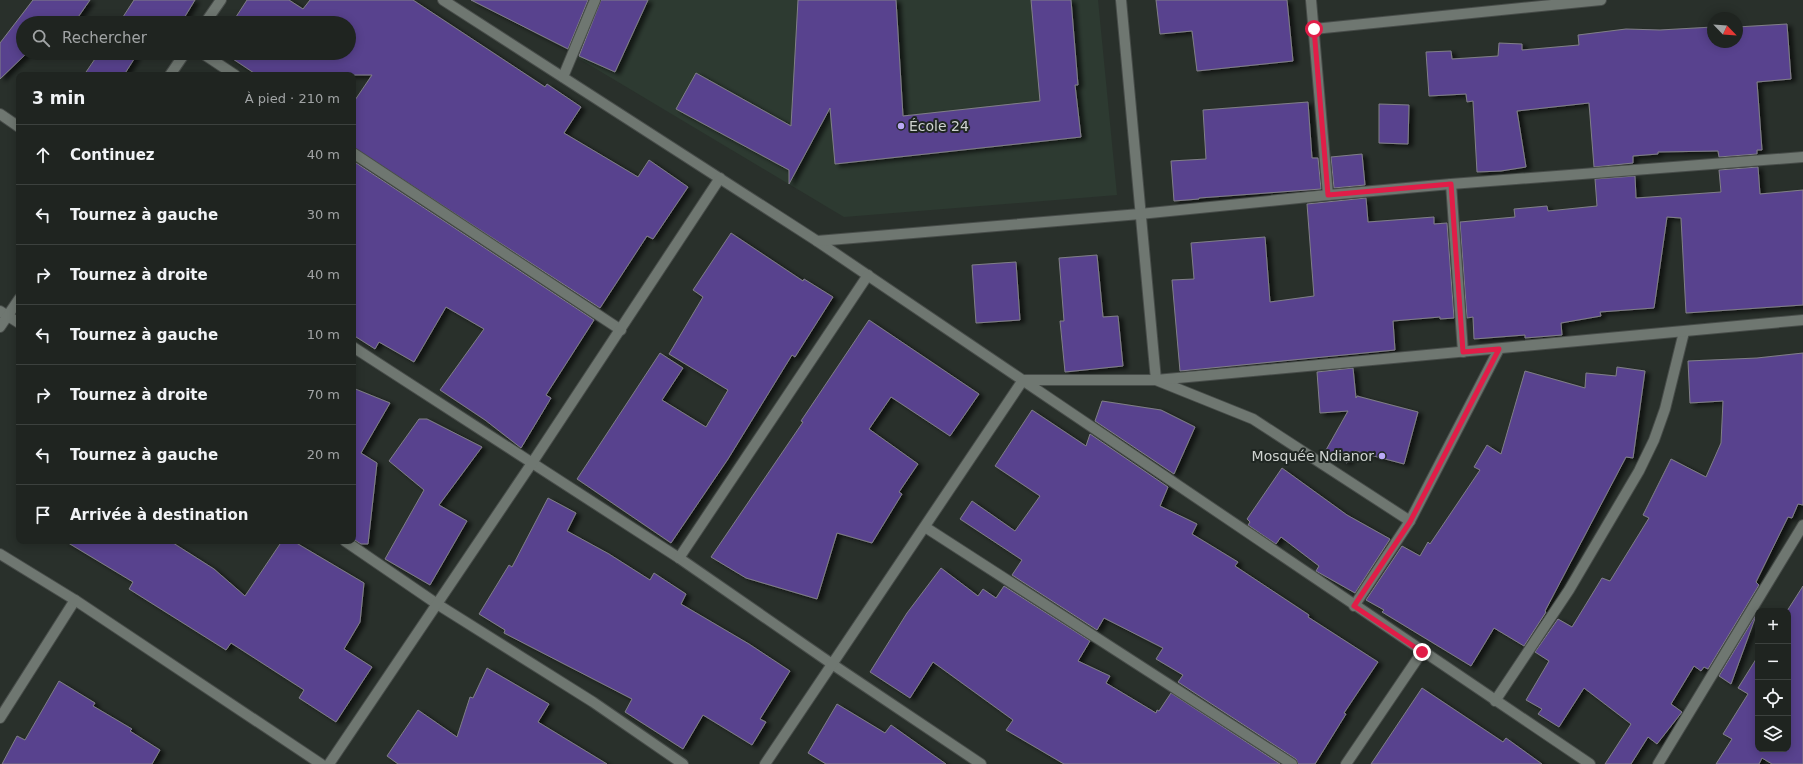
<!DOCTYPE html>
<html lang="fr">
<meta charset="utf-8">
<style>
:root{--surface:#1f2420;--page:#272c29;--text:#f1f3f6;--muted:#a1a4a5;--line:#3c413e}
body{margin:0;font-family:"DejaVu Sans",sans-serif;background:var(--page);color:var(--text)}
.controls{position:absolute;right:12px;bottom:12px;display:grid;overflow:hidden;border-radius:8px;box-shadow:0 2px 10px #0003}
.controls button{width:36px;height:36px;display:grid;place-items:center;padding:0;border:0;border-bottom:1px solid var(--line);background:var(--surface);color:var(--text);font:20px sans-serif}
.compass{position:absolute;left:1707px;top:12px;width:36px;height:36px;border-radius:50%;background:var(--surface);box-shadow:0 2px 10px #0003;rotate:115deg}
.stop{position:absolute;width:12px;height:12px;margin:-9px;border:3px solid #e11d48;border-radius:50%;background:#fff}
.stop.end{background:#e11d48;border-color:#fff;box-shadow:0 1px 4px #0008}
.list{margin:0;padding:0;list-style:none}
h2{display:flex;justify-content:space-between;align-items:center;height:52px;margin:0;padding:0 16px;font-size:17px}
h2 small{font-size:13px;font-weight:400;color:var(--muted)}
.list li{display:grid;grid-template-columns:26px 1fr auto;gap:12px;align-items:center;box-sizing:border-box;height:60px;padding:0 16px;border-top:1px solid var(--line)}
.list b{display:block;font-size:15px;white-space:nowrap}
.list em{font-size:13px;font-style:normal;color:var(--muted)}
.icon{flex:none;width:22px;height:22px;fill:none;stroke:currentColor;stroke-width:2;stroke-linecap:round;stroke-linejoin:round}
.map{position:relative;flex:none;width:1803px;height:764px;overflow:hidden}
.search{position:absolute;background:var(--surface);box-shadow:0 2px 10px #0003;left:16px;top:16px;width:340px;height:44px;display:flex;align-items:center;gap:10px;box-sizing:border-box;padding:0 14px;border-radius:22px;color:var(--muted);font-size:15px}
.panel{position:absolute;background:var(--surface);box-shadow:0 2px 10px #0003;left:16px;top:72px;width:340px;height:472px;border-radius:8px}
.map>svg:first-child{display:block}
.built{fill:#2d3a31}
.building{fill:#58438e;stroke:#807f87;filter:url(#shadow)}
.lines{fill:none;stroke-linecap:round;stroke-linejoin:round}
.street-casing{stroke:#474c49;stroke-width:12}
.secondary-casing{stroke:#474c49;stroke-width:12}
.street{stroke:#6f7771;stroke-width:10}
.secondary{stroke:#6f7771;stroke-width:10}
.route{stroke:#e11d48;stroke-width:5}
.poi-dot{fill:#bbaaf6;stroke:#1f2622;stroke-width:1.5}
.labels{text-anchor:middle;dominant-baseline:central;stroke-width:4;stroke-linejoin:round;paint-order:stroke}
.poi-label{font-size:14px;fill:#cfd3d0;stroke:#1f2622;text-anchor:start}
</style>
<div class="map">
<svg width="1803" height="764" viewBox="0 0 1803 764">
<defs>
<filter id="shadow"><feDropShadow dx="4.5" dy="2.5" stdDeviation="2" flood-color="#0009"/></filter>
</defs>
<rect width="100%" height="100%" fill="#29302b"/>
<!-- built -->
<path class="built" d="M 601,0 L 1098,0 L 1117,195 L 844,217 L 578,58 Z"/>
<!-- building -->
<g class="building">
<path d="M 33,0 L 90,0 L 74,23 L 23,23 L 23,53 L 27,53 L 0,79 L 0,43 Z"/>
<path d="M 134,0 L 195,0 L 181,23 L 119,23 Z"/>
<path d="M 247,0 L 289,0 L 303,9 L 310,0 L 413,0 L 545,87 L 547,84 L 581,107 L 564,133 L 638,177 L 649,160 L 688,187 L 653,239 L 647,236 L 600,308 L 353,147 L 353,103 L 372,75 L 257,75 L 224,53 L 349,53 L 349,23 L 232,23 Z"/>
<path d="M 471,0 L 588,0 L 568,49 Z"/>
<path d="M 601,0 L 648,0 L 615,72 L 579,56 Z"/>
<path d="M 798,0 L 896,0 L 903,116 L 1040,101 L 1031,0 L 1071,0 L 1078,85 L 1075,85 L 1081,137 L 835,164 L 830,108 L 789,184 L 789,170 L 676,109 L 696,73 L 791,126 Z"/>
<path d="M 1156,0 L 1287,0 L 1293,61 L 1197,71 L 1192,31 L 1160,34 Z"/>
<path d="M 1787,24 L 1791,79 L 1757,82 L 1762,150 L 1757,150 L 1757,154 L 1719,157 L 1718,151 L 1658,152 L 1658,154 L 1633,156 L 1633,163 L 1594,167 L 1589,103 L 1517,111 L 1526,167 L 1501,171 L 1477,172 L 1473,101 L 1467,102 L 1466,94 L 1429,96 L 1426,52 L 1451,51 L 1452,59 L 1498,56 L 1499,43 L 1522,44 L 1522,50 L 1579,45 L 1578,35 L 1626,29 L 1660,30 L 1713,27 L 1713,42 L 1737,42 L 1737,27 Z"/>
<path d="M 99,53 L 131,53 L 136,56 L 124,75 L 84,75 Z"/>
<path d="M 1308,102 L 1312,158 L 1318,158 L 1321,189 L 1199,198 L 1199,199 L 1174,201 L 1171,161 L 1206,159 L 1203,110 Z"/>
<path d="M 1379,104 L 1409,105 L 1408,144 L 1379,143 Z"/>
<path d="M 1362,154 L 1365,185 L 1334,188 L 1331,157 Z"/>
<path d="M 353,161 L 594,320 L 546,395 L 551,398 L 521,448 L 485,420 L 440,390 L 484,329 L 446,307 L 414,362 L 379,342 L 375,349 L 353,335 Z"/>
<path d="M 1758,167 L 1760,194 L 1803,190 L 1803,305 L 1686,313 L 1681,218 L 1667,217 L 1654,308 L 1600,312 L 1601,316 L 1561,323 L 1562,335 L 1525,338 L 1525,335 L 1474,339 L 1473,317 L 1467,318 L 1460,222 L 1515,217 L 1514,209 L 1547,206 L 1548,211 L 1597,206 L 1595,179 L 1635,176 L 1636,198 L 1721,192 L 1719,170 Z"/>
<path d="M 1366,198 L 1368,222 L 1434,217 L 1434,224 L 1447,223 L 1454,318 L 1440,319 L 1440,317 L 1393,321 L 1395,350 L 1180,371 L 1172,280 L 1194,279 L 1191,243 L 1265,237 L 1270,302 L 1314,296 L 1307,204 Z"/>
<path d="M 731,233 L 803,281 L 804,279 L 833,297 L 795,357 L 792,355 L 728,459 L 671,543 L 577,479 L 660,353 L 683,368 L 662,400 L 706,427 L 728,390 L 669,354 L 703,297 L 693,290 Z"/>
<path d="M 1097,255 L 1103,317 L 1118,316 L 1123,366 L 1065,372 L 1060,321 L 1064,321 L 1059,258 Z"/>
<path d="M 1016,262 L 1020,320 L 976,323 L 972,265 Z"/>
<path d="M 869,320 L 979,394 L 950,436 L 891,397 L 869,429 L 918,464 L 899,492 L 902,494 L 872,543 L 837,533 L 817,599 L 746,578 L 711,557 L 803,422 L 801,421 Z"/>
<path d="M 1803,353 L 1803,505 L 1798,504 L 1792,518 L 1788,517 L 1756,582 L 1759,585 L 1708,669 L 1704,667 L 1701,671 L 1694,666 L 1671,704 L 1682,712 L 1657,744 L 1648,737 L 1631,764 L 1605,764 L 1631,724 L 1584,688 L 1559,727 L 1538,714 L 1542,709 L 1526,700 L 1549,661 L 1535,652 L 1558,619 L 1572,627 L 1602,578 L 1610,581 L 1649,518 L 1643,515 L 1671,459 L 1706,477 L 1721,443 L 1723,401 L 1690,403 L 1688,361 L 1757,358 Z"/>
<path d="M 1617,367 L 1645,371 L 1633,458 L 1626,457 L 1545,611 L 1546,612 L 1524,646 L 1494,628 L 1471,666 L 1382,612 L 1384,610 L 1366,600 L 1402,546 L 1420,556 L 1428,542 L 1430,544 L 1480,470 L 1474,467 L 1487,445 L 1501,454 L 1525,371 L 1585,388 L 1586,373 L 1616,376 Z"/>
<path d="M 1353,368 L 1356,398 L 1357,396 L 1418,412 L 1404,464 L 1355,451 L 1347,463 L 1326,450 L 1348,411 L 1320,413 L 1317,372 Z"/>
<path d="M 353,388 L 390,403 L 361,453 L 377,463 L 368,544 L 361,544 L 353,539 Z"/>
<path d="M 1102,401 L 1161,410 L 1195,427 L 1174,474 L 1095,421 Z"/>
<path d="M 1032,410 L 1086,446 L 1090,434 L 1168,487 L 1160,506 L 1197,524 L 1192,534 L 1238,562 L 1235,566 L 1309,615 L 1308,617 L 1378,662 L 1344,713 L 1346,714 L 1315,764 L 1298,764 L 1296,759 L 1178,682 L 1183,675 L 1156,659 L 1163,648 L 1104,618 L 1097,630 L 1012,575 L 1022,560 L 960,519 L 972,501 L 1015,531 L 1040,496 L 995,466 Z"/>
<path d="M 419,419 L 427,419 L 482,447 L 439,505 L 467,521 L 430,585 L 385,559 L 424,490 L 389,461 Z"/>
<path d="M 1282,468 L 1347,515 L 1390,539 L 1355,593 L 1316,571 L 1319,566 L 1281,537 L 1276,544 L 1248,525 L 1250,522 L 1247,519 Z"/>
<path d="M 548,498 L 576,513 L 567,531 L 609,554 L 650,580 L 654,573 L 686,594 L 681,604 L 749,644 L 790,671 L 760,719 L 766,722 L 752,745 L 703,715 L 683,749 L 625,712 L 632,699 L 504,633 L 505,630 L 479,614 L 509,565 L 512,567 Z"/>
<path d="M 65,541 L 170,541 L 214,569 L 245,596 L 282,541 L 293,541 L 364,583 L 360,622 L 344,649 L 372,667 L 336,722 L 299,698 L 304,690 L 231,643 L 226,650 L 129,589 L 133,582 Z"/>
<path d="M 941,568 L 978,596 L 983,589 L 996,598 L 1004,586 L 1090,641 L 1078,661 L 1110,676 L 1106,683 L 1156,713 L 1157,710 L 1159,711 L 1171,693 L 1280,764 L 1064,764 L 1006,730 L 1013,720 L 933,662 L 910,698 L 870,672 L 907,613 Z"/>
<path d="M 1803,586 L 1803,764 L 1772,764 L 1762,758 L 1759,764 L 1716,764 L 1732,739 L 1723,734 L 1748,694 L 1738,688 L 1758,656 L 1758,749 L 1788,749 L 1787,611 Z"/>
<path d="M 1757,613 L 1731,684 L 1719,676 Z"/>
<path d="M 487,668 L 549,704 L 538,722 L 607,764 L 398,764 L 387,756 L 418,710 L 457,737 L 470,697 L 473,698 Z"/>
<path d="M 59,681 L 95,703 L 93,706 L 132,729 L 130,731 L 160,750 L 152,764 L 2,764 L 17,736 L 25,740 Z"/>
<path d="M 1422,688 L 1503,742 L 1506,738 L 1542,764 L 1371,764 Z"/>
<path d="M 837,704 L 885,733 L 891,725 L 946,764 L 826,764 L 808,753 Z"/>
</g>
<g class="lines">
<!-- street casing -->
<g class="street-casing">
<g id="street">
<path d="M 443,0 L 817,241 L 1590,764"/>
<path d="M 1121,0 L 1156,380 L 1253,419 L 1410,521"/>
<path d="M 1311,0 L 1328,195"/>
<path d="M 205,23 L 221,0"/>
<path d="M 1314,29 L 1601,0"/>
<path d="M 202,53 L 235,75"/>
<path d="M 170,75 L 185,53"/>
<path d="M 563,77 L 595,0"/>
<path d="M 0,114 L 19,127"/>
<path d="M 353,153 L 621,330"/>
<path d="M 1451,184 L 1463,352"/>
<path d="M 817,241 L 1140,214 L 1328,195 L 1451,184 L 1803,157"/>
<path d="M 0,311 L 19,323"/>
<path d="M 0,327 L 19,299"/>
<path d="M 353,347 L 679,558 L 832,664 L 981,764"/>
<path d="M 925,527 L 1292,764"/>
<path d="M 345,541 L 437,604 L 593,702 L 683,764"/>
<path d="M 679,558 L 868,275"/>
<path d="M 1354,606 L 1410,521 L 1499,349"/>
<path d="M 1495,701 L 1569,590 L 1639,471 L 1654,440 L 1665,409 L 1684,332"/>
<path d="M 0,718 L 75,600"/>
<path d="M 329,764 L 532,463 L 720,178"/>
<path d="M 765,764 L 1023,380 L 1156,380 L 1803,320"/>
<path d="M 1346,764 L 1422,652"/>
<path d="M 1658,764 L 1803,525"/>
</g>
</g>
<!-- secondary casing -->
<g class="secondary-casing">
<path id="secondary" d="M 0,554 L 75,600 L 321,764"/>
</g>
<!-- street -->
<use href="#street" class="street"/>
<!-- secondary -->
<use href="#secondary" class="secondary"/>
</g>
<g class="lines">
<!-- route -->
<path class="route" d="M 1314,29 L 1328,195 L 1451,184 L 1463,352 L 1499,349 L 1410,522 L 1354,606 L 1422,652"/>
</g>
<!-- markers -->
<g class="poi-dot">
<circle cx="901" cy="126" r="4"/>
<circle cx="1382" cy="456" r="4"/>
</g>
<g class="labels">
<!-- poi labels -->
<g class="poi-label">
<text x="909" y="126">École 24</text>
<text x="1374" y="456" text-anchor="end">Mosquée Ndianor</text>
</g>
</g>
</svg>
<div class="controls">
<button>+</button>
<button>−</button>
<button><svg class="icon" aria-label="locate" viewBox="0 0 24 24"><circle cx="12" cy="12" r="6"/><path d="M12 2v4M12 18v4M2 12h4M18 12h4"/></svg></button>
<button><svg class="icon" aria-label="layers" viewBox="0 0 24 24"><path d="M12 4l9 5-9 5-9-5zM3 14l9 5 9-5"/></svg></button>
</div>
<svg class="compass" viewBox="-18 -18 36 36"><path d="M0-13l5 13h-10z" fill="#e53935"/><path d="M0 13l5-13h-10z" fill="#a1a4a5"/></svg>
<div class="stop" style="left:1314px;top:29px"></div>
<div class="stop end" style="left:1422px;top:652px"></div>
<div class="search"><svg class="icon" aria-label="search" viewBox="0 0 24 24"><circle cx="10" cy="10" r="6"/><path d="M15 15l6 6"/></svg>Rechercher</div>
<section class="panel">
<h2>3 min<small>À pied · 210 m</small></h2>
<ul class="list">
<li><svg class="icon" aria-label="ahead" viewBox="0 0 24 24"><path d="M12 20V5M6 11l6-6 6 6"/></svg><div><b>Continuez</b></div><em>40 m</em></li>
<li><svg class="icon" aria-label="left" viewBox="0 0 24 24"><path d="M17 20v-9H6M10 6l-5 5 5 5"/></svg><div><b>Tournez à gauche</b></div><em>30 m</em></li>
<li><svg class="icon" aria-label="right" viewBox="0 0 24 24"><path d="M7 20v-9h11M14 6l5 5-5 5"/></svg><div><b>Tournez à droite</b></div><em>40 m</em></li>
<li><svg class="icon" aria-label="left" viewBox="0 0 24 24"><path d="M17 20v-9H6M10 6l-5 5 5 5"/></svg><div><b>Tournez à gauche</b></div><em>10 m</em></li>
<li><svg class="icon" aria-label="right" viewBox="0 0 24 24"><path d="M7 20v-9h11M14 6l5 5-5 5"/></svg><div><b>Tournez à droite</b></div><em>70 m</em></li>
<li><svg class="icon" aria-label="left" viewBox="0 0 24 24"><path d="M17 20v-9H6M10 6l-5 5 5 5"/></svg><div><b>Tournez à gauche</b></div><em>20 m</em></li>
<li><svg class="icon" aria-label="arrive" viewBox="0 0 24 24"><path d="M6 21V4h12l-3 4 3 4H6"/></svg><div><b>Arrivée à destination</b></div></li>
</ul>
</section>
</div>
